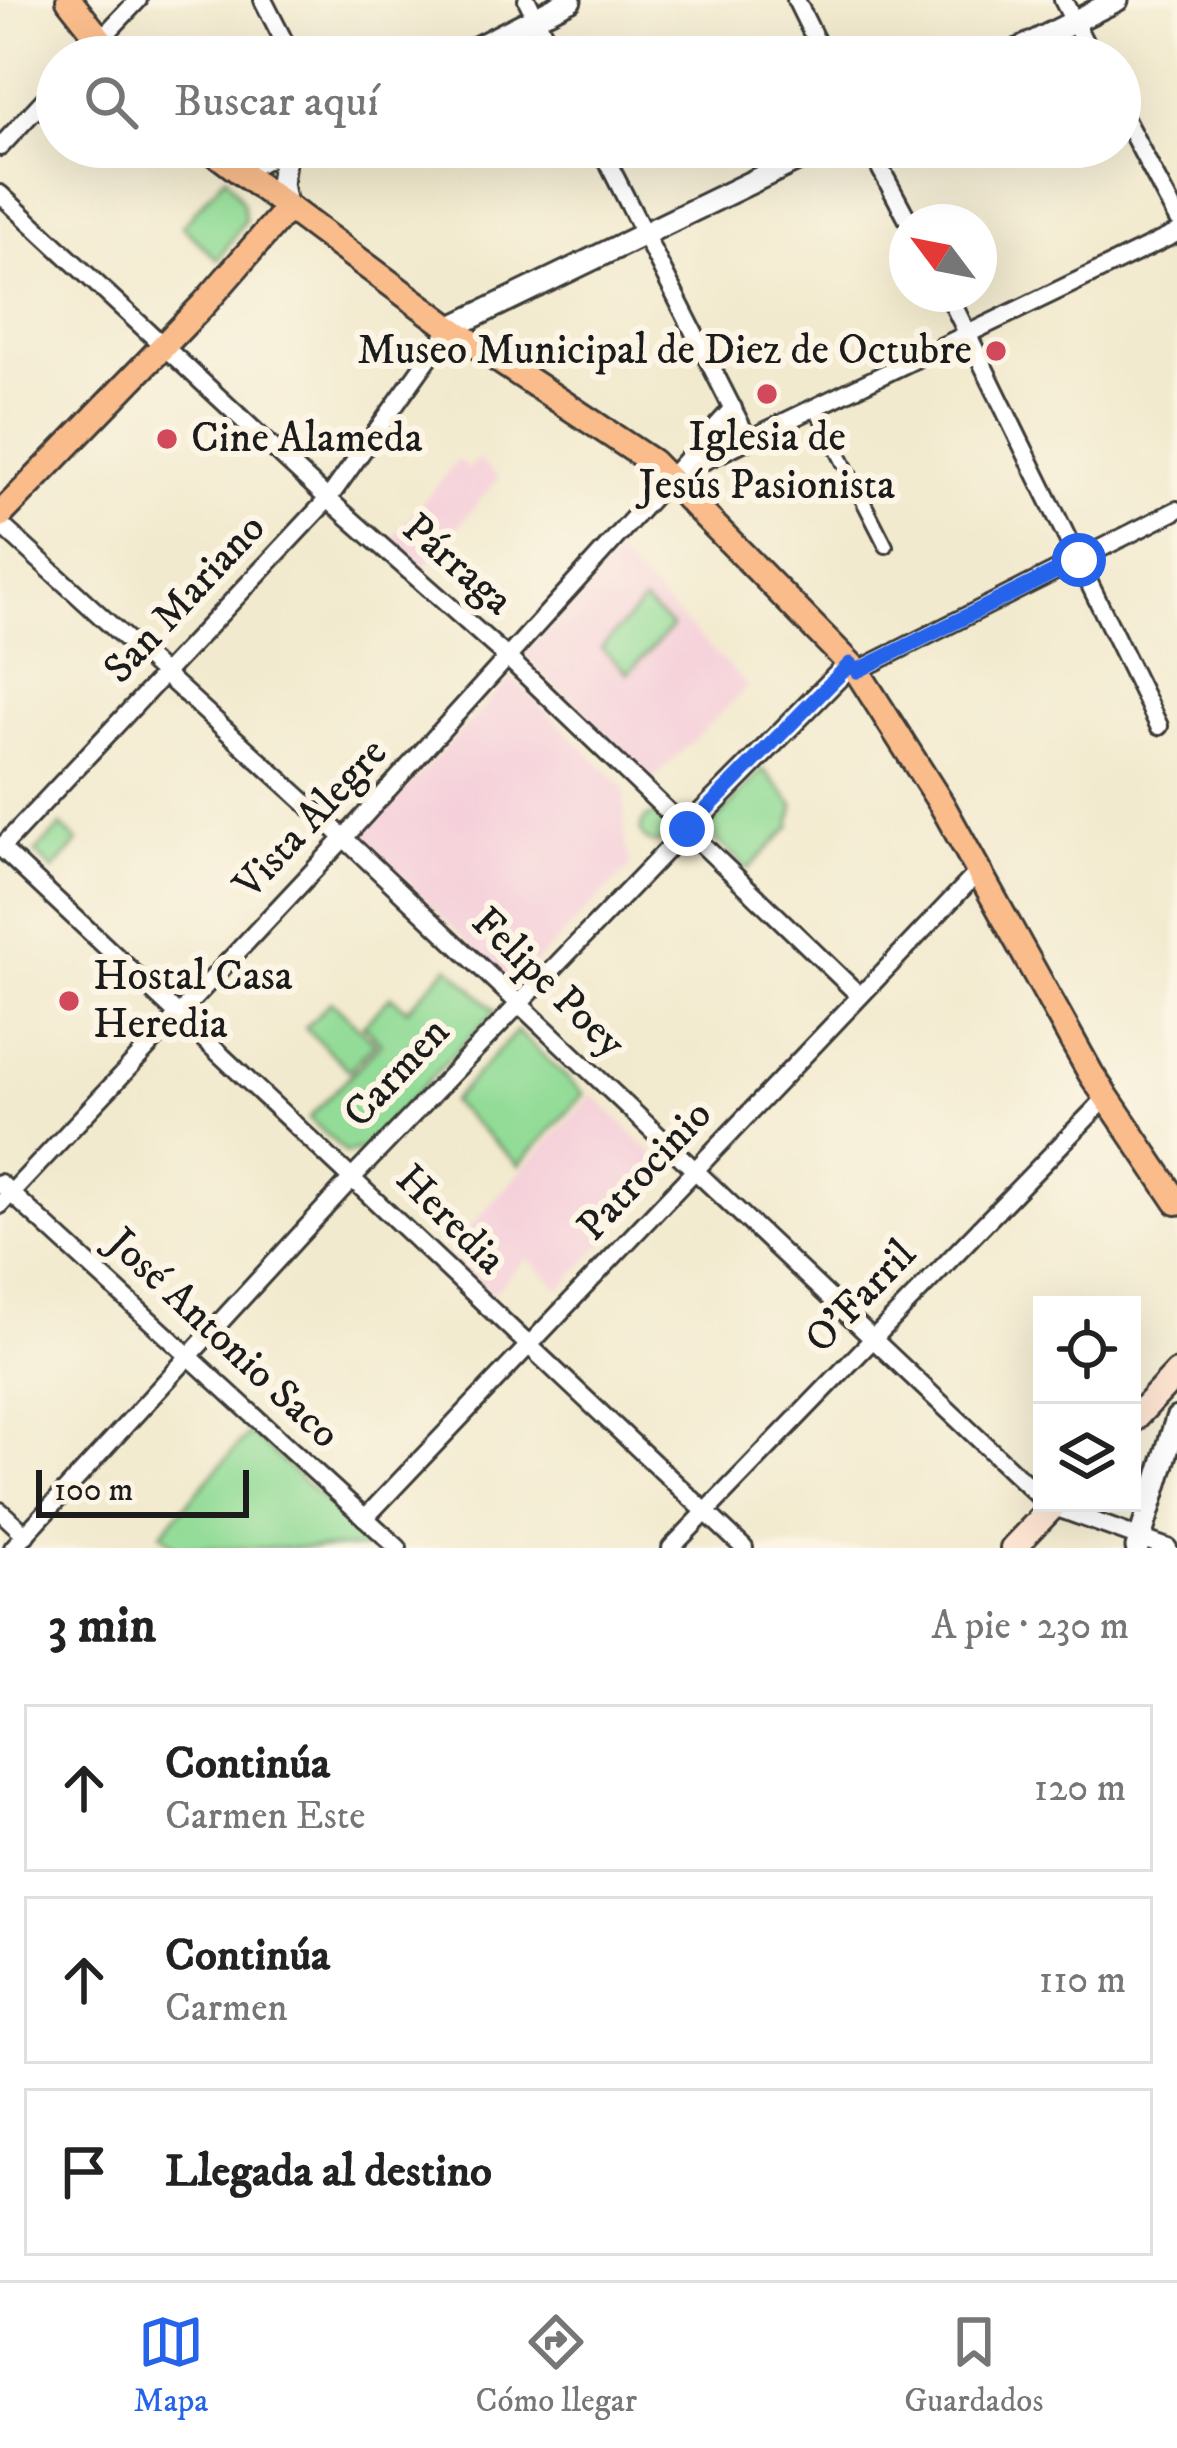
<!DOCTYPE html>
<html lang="es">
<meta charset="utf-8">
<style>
:root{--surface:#fff;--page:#f6f6f6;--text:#222;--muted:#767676;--line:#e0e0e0;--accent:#2563eb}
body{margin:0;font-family:"IM FELL DW Pica",serif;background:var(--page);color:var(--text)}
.controls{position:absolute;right:36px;bottom:36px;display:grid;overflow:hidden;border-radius:0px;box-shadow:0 12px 48px #0002}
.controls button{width:108px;height:108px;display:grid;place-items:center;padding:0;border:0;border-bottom:3px solid var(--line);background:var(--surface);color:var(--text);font:60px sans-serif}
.compass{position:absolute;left:889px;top:204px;width:108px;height:108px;border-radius:50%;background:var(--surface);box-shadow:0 12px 48px #0002;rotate:302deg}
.scale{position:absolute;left:36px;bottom:30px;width:213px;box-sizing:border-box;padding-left:12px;border:6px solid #1c1c1c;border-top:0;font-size:33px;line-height:42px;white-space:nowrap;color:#1c1c1c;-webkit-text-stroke:9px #fcf5e5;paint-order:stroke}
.stop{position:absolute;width:36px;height:36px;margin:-27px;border:9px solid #2563eb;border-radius:50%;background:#fff}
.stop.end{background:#2563eb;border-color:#fff;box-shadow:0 3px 12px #0008}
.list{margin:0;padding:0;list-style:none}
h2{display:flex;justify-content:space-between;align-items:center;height:156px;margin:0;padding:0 48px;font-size:51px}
h2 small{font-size:39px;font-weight:400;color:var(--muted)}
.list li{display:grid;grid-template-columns:78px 1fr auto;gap:36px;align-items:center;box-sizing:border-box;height:168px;margin:0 24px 24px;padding:0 24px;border:3px solid var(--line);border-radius:0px}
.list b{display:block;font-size:45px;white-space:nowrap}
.list p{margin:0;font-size:39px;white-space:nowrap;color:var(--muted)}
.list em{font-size:39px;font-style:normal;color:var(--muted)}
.icon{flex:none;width:66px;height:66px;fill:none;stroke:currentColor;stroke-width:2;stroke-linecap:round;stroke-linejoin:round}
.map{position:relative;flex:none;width:1177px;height:1548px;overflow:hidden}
.search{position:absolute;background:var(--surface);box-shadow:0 12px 48px #0002;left:36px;right:36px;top:36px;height:132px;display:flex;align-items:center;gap:30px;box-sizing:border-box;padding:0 42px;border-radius:66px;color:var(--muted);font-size:45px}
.sheet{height:732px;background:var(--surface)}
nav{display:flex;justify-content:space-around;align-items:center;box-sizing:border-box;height:168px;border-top:3px solid var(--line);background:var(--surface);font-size:33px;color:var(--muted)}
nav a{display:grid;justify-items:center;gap:6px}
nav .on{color:var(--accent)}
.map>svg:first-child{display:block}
.built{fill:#f5cfda}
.green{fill:#93dc97;stroke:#587c5a;stroke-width:3}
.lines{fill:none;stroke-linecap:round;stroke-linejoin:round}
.pedestrian-casing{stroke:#3c3b37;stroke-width:18}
.minor-casing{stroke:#3c3b37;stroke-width:22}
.tertiary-casing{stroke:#3c3b37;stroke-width:27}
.secondary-casing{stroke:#3c3b37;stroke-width:30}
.primary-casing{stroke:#3c3b37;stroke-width:30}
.pedestrian{stroke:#fff;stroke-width:12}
.minor{stroke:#fff;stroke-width:16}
.tertiary{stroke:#fff;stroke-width:21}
.secondary{stroke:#fde4d1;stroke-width:24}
.primary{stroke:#fabc8b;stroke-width:24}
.route{stroke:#2563eb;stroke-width:15}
.poi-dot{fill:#d1495b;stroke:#fcf5e5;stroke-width:4.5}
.labels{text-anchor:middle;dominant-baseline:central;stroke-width:12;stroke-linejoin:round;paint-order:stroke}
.poi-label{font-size:42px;fill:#1c1c1c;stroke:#fcf5e5;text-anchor:start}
.street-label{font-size:42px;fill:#1c1c1c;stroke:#fcf5e5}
</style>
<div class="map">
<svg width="1177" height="1548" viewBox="0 0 1177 1548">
<rect width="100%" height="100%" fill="#fcf5e5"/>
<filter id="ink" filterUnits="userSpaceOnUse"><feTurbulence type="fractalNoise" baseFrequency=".00833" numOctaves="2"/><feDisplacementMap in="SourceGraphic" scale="24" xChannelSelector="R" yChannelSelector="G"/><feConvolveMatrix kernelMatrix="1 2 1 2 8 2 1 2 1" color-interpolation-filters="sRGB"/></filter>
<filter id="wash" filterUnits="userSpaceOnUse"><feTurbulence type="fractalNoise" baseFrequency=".004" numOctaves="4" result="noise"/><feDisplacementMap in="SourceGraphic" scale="48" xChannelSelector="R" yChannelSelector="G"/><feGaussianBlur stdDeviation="2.7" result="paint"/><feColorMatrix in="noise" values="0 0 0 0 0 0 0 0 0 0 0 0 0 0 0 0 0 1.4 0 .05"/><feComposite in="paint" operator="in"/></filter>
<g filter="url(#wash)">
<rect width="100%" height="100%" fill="#f2eace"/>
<!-- built -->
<g class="built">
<path d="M 477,459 L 499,478 L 424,567 L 391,540 L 458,460 L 469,469 Z"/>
<path d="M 615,553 L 748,686 L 652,781 L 524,656 Z"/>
<path d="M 512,677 L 625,789 L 625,843 L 631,866 L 512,986 L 361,837 Z"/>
<path d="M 593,1094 L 671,1172 L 560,1289 L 527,1258 L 492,1294 L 447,1251 Z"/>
</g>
<!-- green -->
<g class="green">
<path d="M 226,176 L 243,203 L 245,220 L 218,260 L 182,226 Z"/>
<path d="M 644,602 L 672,627 L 628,673 L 601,648 Z"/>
<path d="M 763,769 L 794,805 L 790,827 L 748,869 L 707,831 Z"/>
<circle cx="655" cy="829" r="14"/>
<path d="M 61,826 L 78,842 L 53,870 L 35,853 Z"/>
<path d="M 449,966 L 495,1011 L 363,1149 L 346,1153 L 309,1118 L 381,1043 L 363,1025 L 391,996 L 407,1010 Z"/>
<path d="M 331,1001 L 375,1043 L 349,1070 L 305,1028 Z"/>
<path d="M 517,1031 L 584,1094 L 519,1165 L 451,1102 Z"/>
<path d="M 250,1432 L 375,1548 L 177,1548 L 161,1533 Z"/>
</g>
</g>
<g filter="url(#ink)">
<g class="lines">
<!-- pedestrian casing -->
<g class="pedestrian-casing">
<path id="pedestrian" d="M 816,409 L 886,546"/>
</g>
<!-- minor casing -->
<g class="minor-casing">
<g id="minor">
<path d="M 263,0 L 292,57"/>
<path d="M 527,0 L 555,57"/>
<path d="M 796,0 L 824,57"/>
<path d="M 1063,0 L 1092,57"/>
<path d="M 84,57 L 138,0"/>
<path d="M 1120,110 L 1177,218"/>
<path d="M 0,147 L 57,86"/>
<path d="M 600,147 L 749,441"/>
<path d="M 869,147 L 909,222"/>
<path d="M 0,194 L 328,499 L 508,658 L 860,996"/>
<path d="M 948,294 L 1159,726"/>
<path d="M 681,472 L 1177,233"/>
<path d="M 0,524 L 344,838 L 1042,1499"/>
<path d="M 857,671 L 1177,510"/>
<path d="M 0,847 L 744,1548"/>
<path d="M 0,849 L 328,499 L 450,328"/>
<path d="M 0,1183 L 398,1548"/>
<path d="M 0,1205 L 344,838 L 733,408"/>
<path d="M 1046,1504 L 1168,1548"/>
<path d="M 0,1511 L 26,1535"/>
<path d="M 365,1518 L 978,872"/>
<path d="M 13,1548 L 354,1176 L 687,829"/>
<path d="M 671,1548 L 1106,1098"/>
</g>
</g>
<!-- tertiary casing -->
<g class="tertiary-casing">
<g id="tertiary">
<path d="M 458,57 L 570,0"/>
<path d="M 1004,57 L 1117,0"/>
<path d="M 286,147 L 281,184 L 286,210"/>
<path d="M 239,171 L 285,147"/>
<path d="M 450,328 L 824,147"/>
<path d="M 687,829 L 850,664"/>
<path d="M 1137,1548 L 1177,1418"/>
</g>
</g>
<!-- secondary casing -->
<g class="secondary-casing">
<g id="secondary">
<path d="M 1132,1421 L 1177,1373"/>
<path d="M 1013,1548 L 1056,1503"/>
</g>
</g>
<!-- primary casing -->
<g class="primary-casing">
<g id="primary">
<path d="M 69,0 L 114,57"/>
<path d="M 207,147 L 450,328 L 652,462 L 857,671 L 942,805 L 1091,1074 L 1177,1202"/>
<path d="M 0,515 L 204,304 L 286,210"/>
</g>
</g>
<!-- pedestrian -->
<use href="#pedestrian" class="pedestrian"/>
<!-- minor -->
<use href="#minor" class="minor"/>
<!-- tertiary -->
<use href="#tertiary" class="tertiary"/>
<!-- secondary -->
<use href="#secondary" class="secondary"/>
<!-- primary -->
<use href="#primary" class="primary"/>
</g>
</g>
<g class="lines" filter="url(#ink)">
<!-- route -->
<path class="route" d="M 687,829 L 850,664 L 857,671 L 1079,560"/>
</g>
<!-- markers -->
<g class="poi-dot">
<circle cx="996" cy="351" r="12"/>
<circle cx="767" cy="394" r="12"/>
<circle cx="167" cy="439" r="12"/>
<circle cx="69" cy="1001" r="12"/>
</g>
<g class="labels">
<!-- poi labels -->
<g class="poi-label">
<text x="972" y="351" text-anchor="end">Museo Municipal de Diez de Octubre</text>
<text x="767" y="438" text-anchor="middle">Iglesia de<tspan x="767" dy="48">Jesús Pasionista</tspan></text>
<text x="191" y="439">Cine Alameda</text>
<text x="93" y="977">Hostal Casa<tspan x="93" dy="48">Heredia</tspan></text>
</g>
<!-- street labels -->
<g class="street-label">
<text transform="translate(457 565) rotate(41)">Párraga</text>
<text transform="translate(185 599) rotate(-47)">San Mariano</text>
<text transform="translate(311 819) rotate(-47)">Vista Alegre</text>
<text transform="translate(548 983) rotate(44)">Felipe Poey</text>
<text transform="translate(397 1073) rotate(-47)">Carmen</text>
<text transform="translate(645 1171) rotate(-47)">Patrocinio</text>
<text transform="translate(450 1220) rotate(45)">Heredia</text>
<text transform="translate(861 1297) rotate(-46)">O'Farril</text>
<text transform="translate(223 1339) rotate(43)">José Antonio Saco</text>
</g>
</g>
</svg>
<div class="controls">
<button><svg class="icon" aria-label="locate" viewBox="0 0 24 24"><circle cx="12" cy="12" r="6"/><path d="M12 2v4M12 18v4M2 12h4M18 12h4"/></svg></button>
<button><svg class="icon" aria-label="layers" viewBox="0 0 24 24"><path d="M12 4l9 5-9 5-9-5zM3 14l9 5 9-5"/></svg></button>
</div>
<svg class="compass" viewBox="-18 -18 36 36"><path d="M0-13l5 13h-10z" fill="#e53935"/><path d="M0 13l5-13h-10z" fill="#767676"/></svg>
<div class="scale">100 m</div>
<div class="stop" style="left:1079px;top:560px"></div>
<div class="stop end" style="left:687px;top:829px"></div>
<div class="search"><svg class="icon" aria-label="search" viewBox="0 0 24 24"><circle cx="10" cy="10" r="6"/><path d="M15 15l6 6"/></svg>Buscar aquí</div>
</div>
<section class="sheet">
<h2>3 min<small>A pie · 230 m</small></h2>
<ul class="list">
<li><svg class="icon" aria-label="ahead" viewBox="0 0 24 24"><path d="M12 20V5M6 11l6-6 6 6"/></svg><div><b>Continúa</b><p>Carmen Este</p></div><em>120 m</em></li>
<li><svg class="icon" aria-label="ahead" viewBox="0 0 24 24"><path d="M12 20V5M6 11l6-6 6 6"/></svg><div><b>Continúa</b><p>Carmen</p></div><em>110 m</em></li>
<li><svg class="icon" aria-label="arrive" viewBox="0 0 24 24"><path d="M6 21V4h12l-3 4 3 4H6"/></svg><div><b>Llegada al destino</b></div></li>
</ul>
</section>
<nav>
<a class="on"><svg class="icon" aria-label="map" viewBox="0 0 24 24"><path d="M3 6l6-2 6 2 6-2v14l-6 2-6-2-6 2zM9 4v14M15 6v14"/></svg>Mapa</a>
<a><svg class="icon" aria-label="directions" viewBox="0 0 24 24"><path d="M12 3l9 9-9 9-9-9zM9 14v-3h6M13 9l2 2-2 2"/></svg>Cómo llegar</a>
<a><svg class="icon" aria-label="saved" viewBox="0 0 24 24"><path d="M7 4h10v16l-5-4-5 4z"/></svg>Guardados</a>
</nav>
